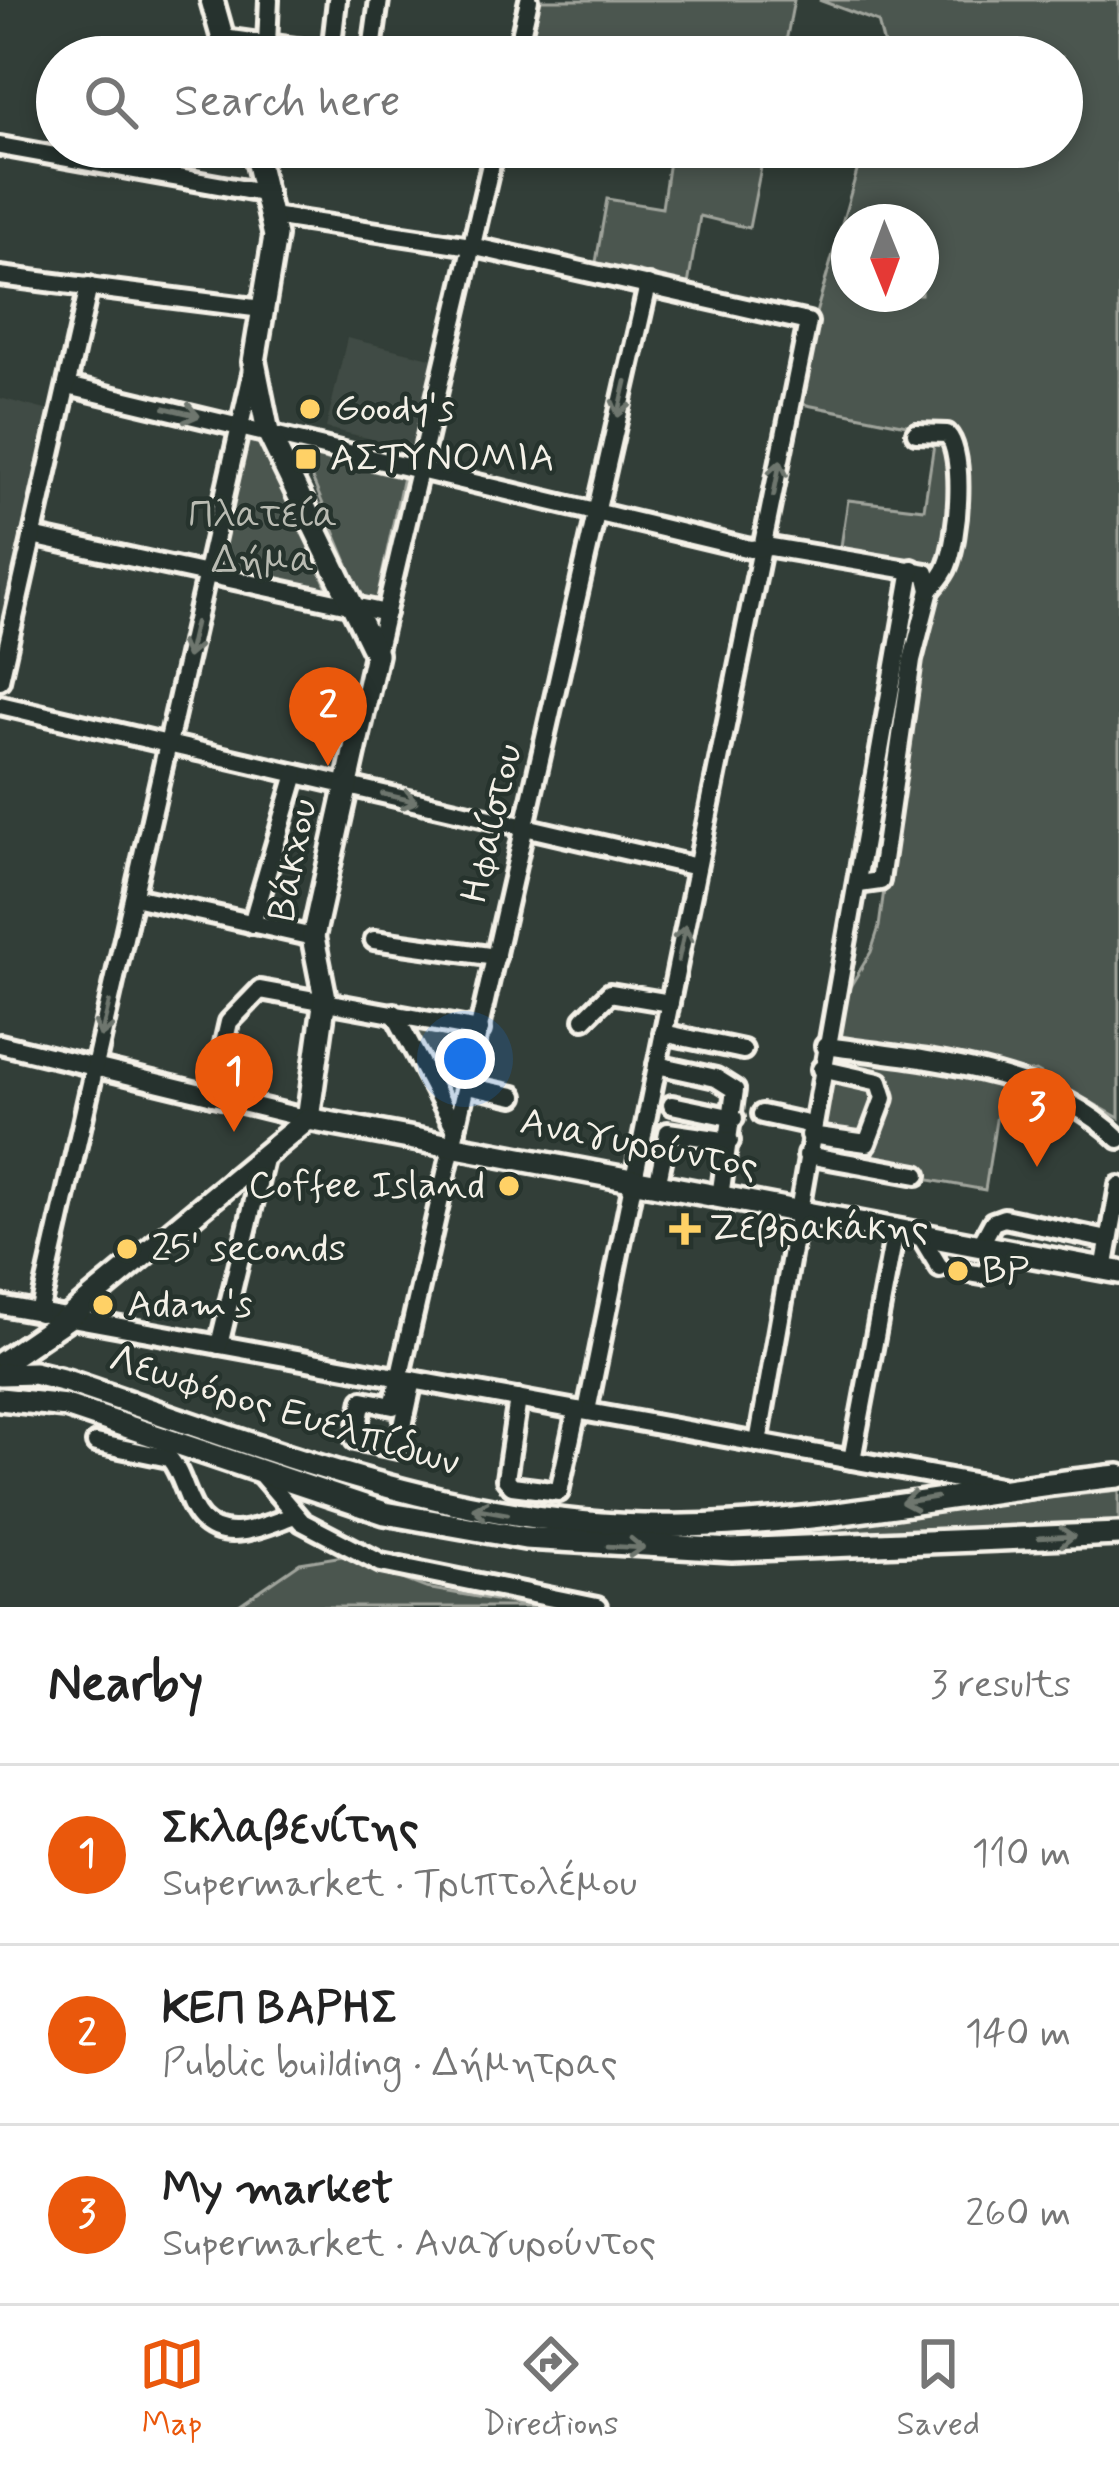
<!DOCTYPE html>
<meta charset="utf-8">
<style>
:root{--surface:#fff;--page:#f6f6f6;--text:#222;--muted:#767676;--line:#e0e0e0;--accent:#ea580c}
body{margin:0;font-family:Mynerve,sans-serif;background:var(--page);color:var(--text)}
.compass{position:absolute;left:831px;top:204px;width:108px;height:108px;border-radius:50%;background:var(--surface);box-shadow:0 6px 18px #0003;rotate:179deg}
.you{position:absolute;left:465px;top:1059px;width:42px;height:42px;margin:-30px;border:9px solid #fff;border-radius:50%;background:#1a73e8;box-shadow:0 0 0 18px #1a73e833}
.badge{display:grid;place-items:center;width:78px;height:78px;border-radius:50%;background:var(--accent);color:#fff;font-size:39px;font-weight:700}
.pin{position:absolute;translate:-50% -99px;filter:drop-shadow(0 3px 6px #0008)}
.pin::after{content:'';position:absolute;top:63px;width:42px;height:36px;background:inherit;clip-path:polygon(0 0,100% 0,50% 100%)}
.list{margin:0;padding:0;list-style:none}
h2{display:flex;justify-content:space-between;align-items:center;height:156px;margin:0;padding:0 48px;font-size:51px}
h2 small{font-size:39px;font-weight:400;color:var(--muted)}
.list li{display:grid;grid-template-columns:78px 1fr auto;gap:36px;align-items:center;box-sizing:border-box;height:180px;padding:0 48px;border-top:3px solid var(--line)}
.list b{display:block;font-size:45px;white-space:nowrap}
.list p{margin:0;font-size:39px;white-space:nowrap;color:var(--muted)}
.list em{font-size:39px;font-style:normal;color:var(--muted)}
.icon{flex:none;width:66px;height:66px;fill:none;stroke:currentColor;stroke-width:2;stroke-linecap:round;stroke-linejoin:round}
.map{position:relative;flex:none;width:1119px;height:1607px;overflow:hidden}
.search{position:absolute;background:var(--surface);box-shadow:0 6px 18px #0003;left:36px;right:36px;top:36px;height:132px;display:flex;align-items:center;gap:30px;box-sizing:border-box;padding:0 42px;border-radius:66px;color:var(--muted);font-size:45px}
.sheet{height:696px;background:var(--surface)}
nav{display:flex;justify-content:space-around;align-items:center;box-sizing:border-box;height:168px;border-top:3px solid var(--line);background:var(--surface);font-size:33px;color:var(--muted)}
nav a{display:grid;justify-items:center;gap:6px}
nav .on{color:var(--accent)}
.map>svg:first-child{display:block}
.built{fill:#404b44}
.green{fill:#4c564f;stroke:#a0a49c;stroke-width:3;fill-rule:evenodd}
.lines{fill:none;stroke-linecap:round;stroke-linejoin:round}
.minor-casing{stroke:#f4f1e8;stroke-width:26}
.major-casing{stroke:#f4f1e8;stroke-width:30}
.minor{stroke:#26332d;stroke-width:16}
.major{stroke:#26332d;stroke-width:21}
.oneway{stroke:#6e766e}
.poi-dot{fill:#ffd166;stroke:#26332d;stroke-width:4.5}
.labels{text-anchor:middle;dominant-baseline:central;stroke-width:9;stroke-linejoin:round;paint-order:stroke}
.poi-label{font-size:39px;fill:#f4f1e8;stroke:#26332d;text-anchor:start}
.park-label{font-size:39px;fill:#b9bbb2;stroke:#26332d}
.street-label{font-size:39px;fill:#f4f1e8;stroke:#26332d}
</style>
<div class="map">
<svg width="1119" height="1607" viewBox="0 0 1119 1607">
<rect width="100%" height="100%" fill="#323e38"/>
<filter id="ink" filterUnits="userSpaceOnUse"><feTurbulence type="fractalNoise" baseFrequency=".00833" numOctaves="2"/><feDisplacementMap in="SourceGraphic" scale="24" xChannelSelector="R" yChannelSelector="G"/><feConvolveMatrix kernelMatrix="1 2 1 2 8 2 1 2 1" color-interpolation-filters="sRGB"/></filter>
<g filter="url(#ink)">
<!-- built -->
<g class="built">
<path d="M 347,338 L 435,359 L 414,449 L 326,428 Z"/>
<path d="M 0,398 L 53,412 L 0,646 Z"/>
</g>
<!-- green -->
<g class="green">
<path d="M 536,0 L 794,0 L 783,57 L 518,57 Z"/>
<path d="M 819,0 L 1119,0 L 1119,1118 L 1036,1071 L 1003,1076 L 985,1190 L 813,1159 L 839,1005 L 871,952 L 879,927 L 916,653 L 936,584 L 840,553 L 848,500 L 924,509 L 936,431 L 797,403 L 814,320 L 864,147 L 1062,147 L 1062,57 L 887,57 L 878,22 ZM 849,222 L 921,222 L 921,294 L 849,294 Z"/>
<path d="M 671,147 L 765,147 L 749,228 L 700,216 L 688,285 L 595,268 L 607,199 L 662,208 Z"/>
<path d="M 245,436 L 263,440 L 328,590 L 215,569 Z"/>
<path d="M 299,447 L 404,472 L 376,603 L 362,598 Z"/>
<path d="M 415,1029 L 469,1040 L 456,1100 L 443,1096 Z"/>
<path d="M 1119,1490 L 1119,1528 L 725,1536 Z"/>
<path d="M 343,1556 L 426,1588 L 534,1607 L 236,1607 L 300,1563 Z"/>
</g>
<g class="lines">
<!-- minor casing -->
<g class="minor-casing">
<g id="minor">
<path d="M 223,38 L 360,57"/>
<path d="M 267,44 L 269,0"/>
<path d="M 331,53 L 337,0"/>
<path d="M 371,57 L 379,0"/>
<path d="M 516,57 L 529,0"/>
<path d="M 0,146 L 268,194"/>
<path d="M 272,216 L 471,246 L 808,322 L 587,1411"/>
<path d="M 0,276 L 262,309"/>
<path d="M 68,386 L 750,549 L 771,547 L 926,573 L 930,590 L 912,660 L 880,881 L 859,884"/>
<path d="M 916,433 L 947,434 C 966,454 958,540 947,566 C 944,575 936,583 930,590"/>
<path d="M 32,536 L 386,613"/>
<path d="M 376,654 L 495,147"/>
<path d="M 0,680 L 89,286"/>
<path d="M 0,705 L 697,867"/>
<path d="M 134,897 L 313,937"/>
<path d="M 252,924 L 296,774"/>
<path d="M 374,940 L 496,957"/>
<path d="M 394,1013 L 456,1130"/>
<path d="M 584,1019 L 610,993 L 670,1003"/>
<path d="M 663,1033 L 743,1050"/>
<path d="M 0,1044 L 308,1119"/>
<path d="M 825,1046 C 922,1059 1047,1068 1119,1139"/>
<path d="M 657,1065 L 716,1078 L 735,1090 L 720,1197"/>
<path d="M 467,1086 L 514,1096"/>
<path d="M 212,1096 L 229,1022 L 260,990 L 480,1030"/>
<path d="M 672,1105 L 734,1118"/>
<path d="M 762,1114 L 812,1125"/>
<path d="M 810,1135 L 867,1143 L 884,1098 L 879,1082 L 821,1069"/>
<path d="M 807,1155 L 917,1175"/>
<path d="M 657,1186 L 668,1132 L 730,1141"/>
<path d="M 920,1235 L 940,1268"/>
<path d="M 980,1246 L 993,1222 L 1004,1218 L 1108,1240"/>
<path d="M 1104,1270 L 1119,1186"/>
<path d="M 964,1272 L 982,1275 L 1010,1252"/>
<path d="M 0,1305 L 1000,1487"/>
<path d="M 39,1313 L 253,369"/>
<path d="M 219,1345 L 265,1155"/>
<path d="M 413,1380 L 398,1449 L 355,1440 L 363,1400 L 393,1406 L 648,285"/>
<path d="M 518,1399 L 506,1479 L 512,1486 L 559,1492 L 577,1410"/>
<path d="M 96,1443 L 169,1458 C 184,1475 186,1503 201,1519 C 226,1546 268,1524 295,1515"/>
<path d="M 758,1443 L 912,569"/>
<path d="M 852,1460 L 895,1231"/>
<path d="M 260,1473 L 302,1522 L 381,1563 L 597,1607"/>
</g>
</g>
<!-- major casing -->
<g class="major-casing">
<g id="major">
<path d="M 212,0 L 228,57"/>
<path d="M 254,147 L 275,236 L 254,362 L 268,432 L 376,654 L 313,937 L 325,998 L 308,1119"/>
<path d="M 308,1119 L 1119,1272"/>
<path d="M 0,1364 L 69,1317 L 308,1119"/>
<path d="M 0,1374 L 34,1373 L 66,1381 C 270,1449 465,1532 684,1526 C 830,1523 974,1490 1119,1476"/>
<path d="M 0,1399 L 66,1406 L 385,1513 L 525,1538 L 732,1550 L 1119,1534"/>
</g>
</g>
<!-- minor -->
<use href="#minor" class="minor"/>
<!-- major -->
<use href="#major" class="major"/>
</g>
<!-- one-way arrows -->
<defs><path id="oneway-shaft" d="M-6 0H5M1.5-3L5.5 0L1.5 3" fill="none" stroke-width="1.6" stroke-linecap="round" stroke-linejoin="round" transform="scale(3)"/></defs>
<g class="oneway">
<use href="#oneway-shaft" transform="translate(622 399) rotate(103)"/>
<use href="#oneway-shaft" transform="translate(182 412) rotate(13)"/>
<use href="#oneway-shaft" transform="translate(777 478) rotate(-79)"/>
<use href="#oneway-shaft" transform="translate(191 640) rotate(103)"/>
<use href="#oneway-shaft" transform="translate(400 798) rotate(13)"/>
<use href="#oneway-shaft" transform="translate(682 943) rotate(-78)"/>
<use href="#oneway-shaft" transform="translate(105 1020) rotate(104)"/>
<use href="#oneway-shaft" transform="translate(919 1500) rotate(171)"/>
<use href="#oneway-shaft" transform="translate(490 1511) rotate(-170)"/>
<use href="#oneway-shaft" transform="translate(1057 1537) rotate(-3)"/>
<use href="#oneway-shaft" transform="translate(626 1547) rotate(3)"/>
</g>
</g>
<!-- markers -->
<g class="poi-dot">
<circle cx="310" cy="409" r="12"/>
<rect x="294" y="447" width="24" height="24" rx="6"/>
<circle cx="509" cy="1186" r="12"/>
<path d="M679 1211h12v12h12v12h-12v12h-12v-12h-12v-12h12z"/>
<circle cx="127" cy="1249" r="12"/>
<circle cx="958" cy="1271" r="12"/>
<circle cx="103" cy="1305" r="12"/>
</g>
<g class="labels">
<!-- poi labels -->
<g class="poi-label">
<text x="334" y="409">Goody's</text>
<text x="330" y="459">ΑΣΤΥΝΟΜΙΑ</text>
<text x="485" y="1186" text-anchor="end">Coffee Island</text>
<text x="709" y="1229">Ζεβρακάκης</text>
<text x="151" y="1249">25' seconds</text>
<text x="982" y="1271">BP</text>
<text x="127" y="1305">Adam's</text>
</g>
<!-- park labels -->
<g class="park-label">
<text x="263" y="516">Πλατεία<tspan x="263" dy="45">Δήμα</tspan></text>
</g>
<!-- street labels -->
<g class="street-label">
<text transform="translate(493 824) rotate(-77)">Ηφαίστου</text>
<text transform="translate(294 860) rotate(-79)">Βάκχου</text>
<text transform="translate(639 1145) rotate(11)">Αναγυρούντος</text>
<text transform="translate(284 1412) rotate(17)">Λεωφόρος Ευελπίδων</text>
</g>
</g>
</svg>
<svg class="compass" viewBox="-18 -18 36 36"><path d="M0-13l5 13h-10z" fill="#e53935"/><path d="M0 13l5-13h-10z" fill="#767676"/></svg>
<div class="you"></div>
<div class="pin badge" style="left:234px;top:1132px">1</div>
<div class="pin badge" style="left:328px;top:766px">2</div>
<div class="pin badge" style="left:1037px;top:1167px">3</div>
<div class="search"><svg class="icon" aria-label="search" viewBox="0 0 24 24"><circle cx="10" cy="10" r="6"/><path d="M15 15l6 6"/></svg>Search here</div>
</div>
<section class="sheet">
<h2>Nearby<small>3 results</small></h2>
<ul class="list">
<li><span class="badge">1</span><div><b>Σκλαβενίτης</b><p>Supermarket · Τριπτολέμου</p></div><em>110 m</em></li>
<li><span class="badge">2</span><div><b>ΚΕΠ ΒΑΡΗΣ</b><p>Public building · Δήμητρας</p></div><em>140 m</em></li>
<li><span class="badge">3</span><div><b>My market</b><p>Supermarket · Αναγυρούντος</p></div><em>260 m</em></li>
</ul>
</section>
<nav>
<a class="on"><svg class="icon" aria-label="map" viewBox="0 0 24 24"><path d="M3 6l6-2 6 2 6-2v14l-6 2-6-2-6 2zM9 4v14M15 6v14"/></svg>Map</a>
<a><svg class="icon" aria-label="directions" viewBox="0 0 24 24"><path d="M12 3l9 9-9 9-9-9zM9 14v-3h6M13 9l2 2-2 2"/></svg>Directions</a>
<a><svg class="icon" aria-label="saved" viewBox="0 0 24 24"><path d="M7 4h10v16l-5-4-5 4z"/></svg>Saved</a>
</nav>
